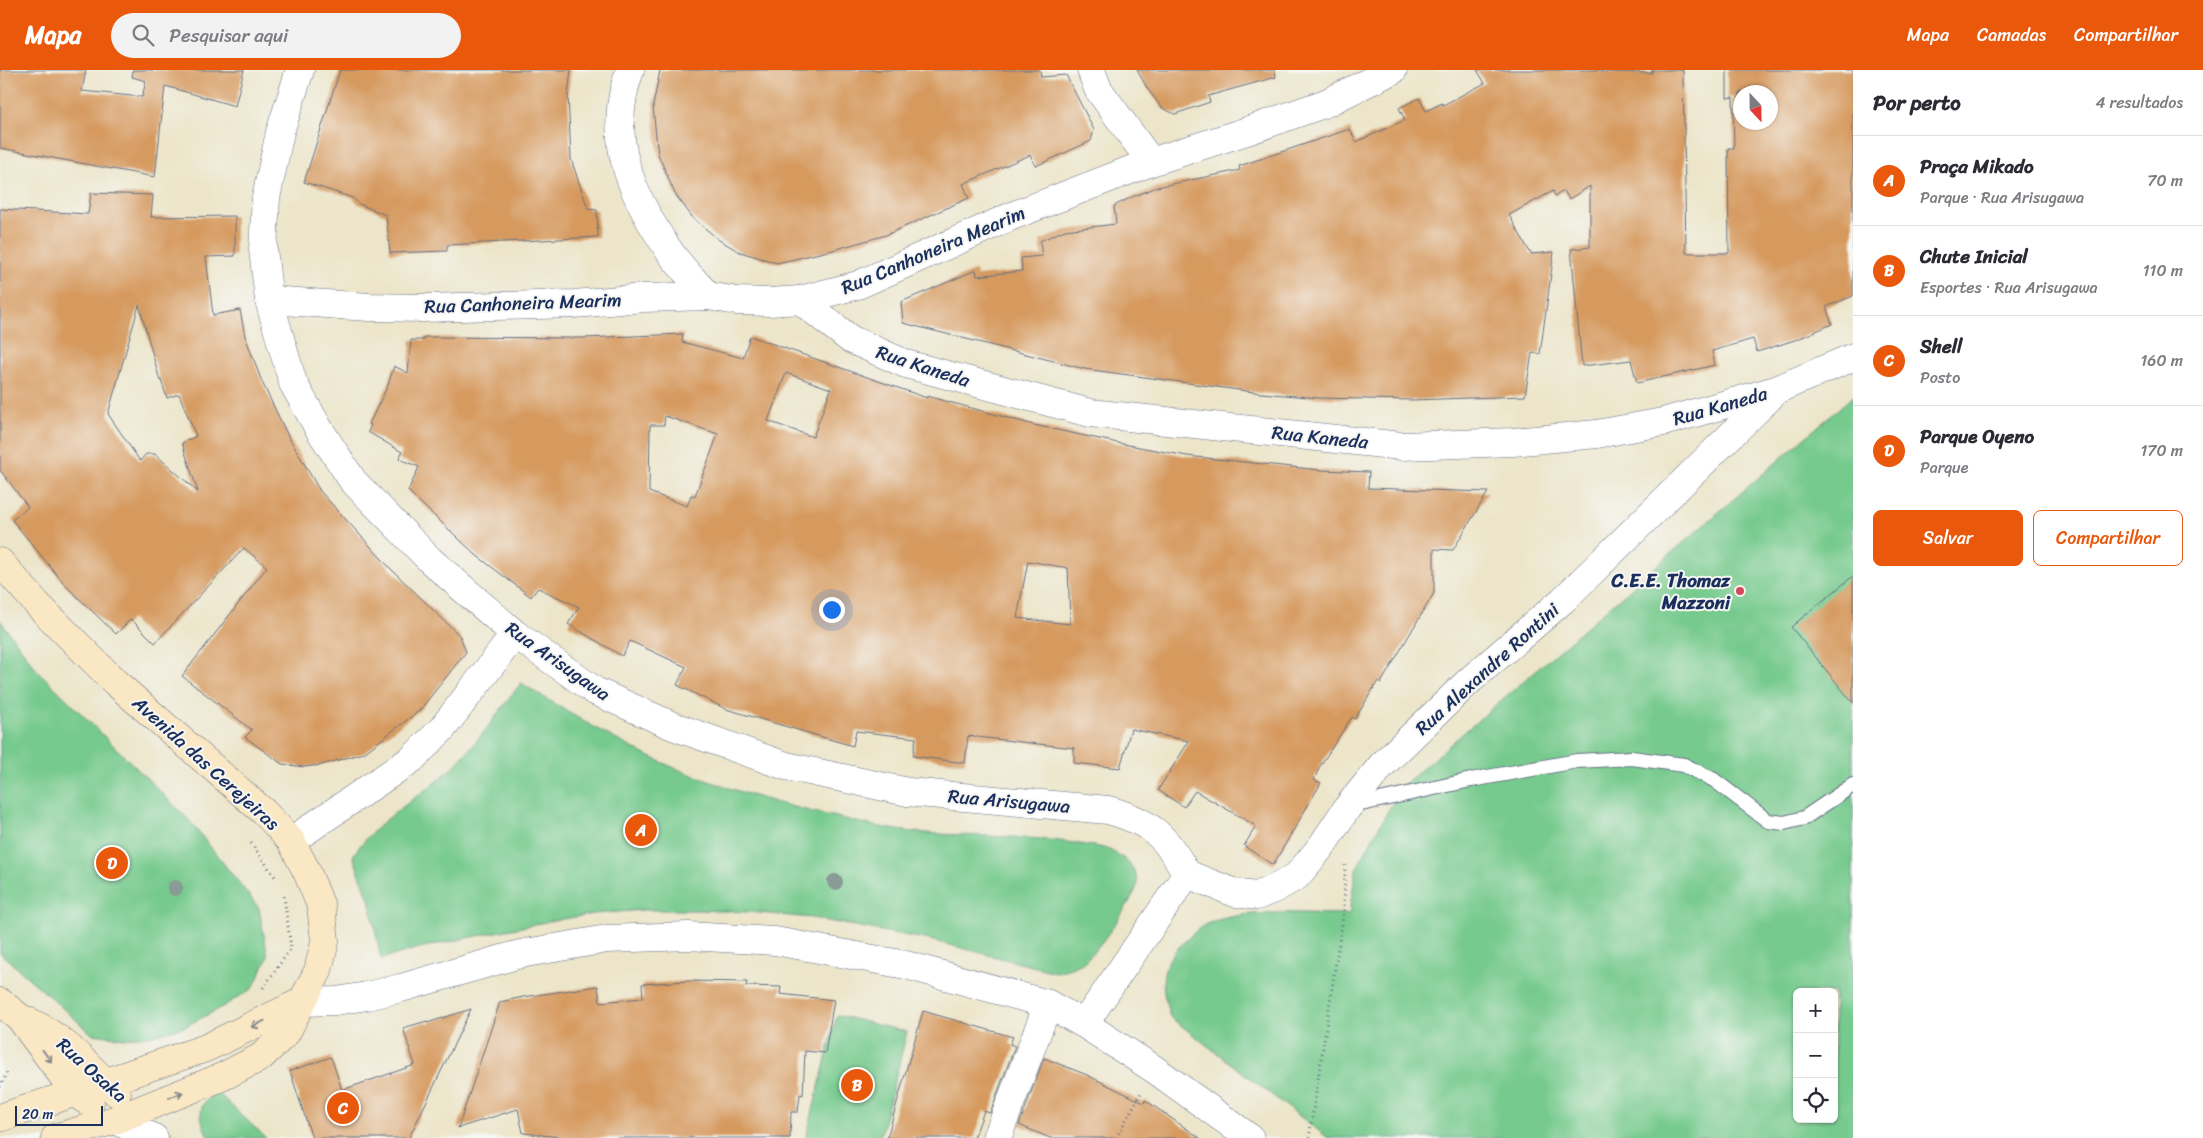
<!DOCTYPE html>
<html lang="pt">
<meta charset="utf-8">
<style>
:root{--surface:#fff;--page:#f2f2f3;--text:#2b2b33;--muted:#7c7c81;--line:#e1e1e2;--accent:#ea580c}
body{margin:0;font-family:Sriracha,sans-serif;background:var(--page);color:var(--text)}
.controls{position:absolute;right:15px;bottom:15px;display:grid;overflow:hidden;border-radius:8px;box-shadow:0 1px 4px #0004}
.controls button{width:45px;height:45px;display:grid;place-items:center;padding:0;border:0;border-bottom:1px solid var(--line);background:var(--surface);color:var(--text);font:25px sans-serif}
.compass{position:absolute;left:1733px;top:15px;width:45px;height:45px;border-radius:50%;background:var(--surface);box-shadow:0 1px 4px #0004;rotate:158deg}
.scale{position:absolute;left:15px;bottom:12px;width:88px;box-sizing:border-box;padding-left:5px;border:2px solid #1b2f5e;border-top:0;font-size:14px;line-height:18px;white-space:nowrap;color:#1b2f5e;-webkit-text-stroke:4px #f6f6f2;paint-order:stroke}
.you{position:absolute;left:831px;top:539px;width:18px;height:18px;margin:-12px;border:4px solid #fff;border-radius:50%;background:#1a73e8;box-shadow:0 0 0 8px #1a73e833}
.badge{display:grid;place-items:center;width:32px;height:32px;border-radius:50%;background:var(--accent);color:#fff;font-size:16px;font-weight:700}
.pin{position:absolute;translate:-50% -50%;border:2px solid #fff;box-shadow:0 1px 5px #0006}
.list{margin:0;padding:0;list-style:none}
h2{display:flex;justify-content:space-between;align-items:center;height:65px;margin:0;padding:0 20px;font-size:21px}
h2 small{font-size:16px;font-weight:400;color:var(--muted)}
.list li{display:grid;grid-template-columns:32px 1fr auto;gap:15px;align-items:center;box-sizing:border-box;height:90px;padding:0 20px;border-top:1px solid var(--line)}
.list b{display:block;font-size:19px;white-space:nowrap}
.list p{margin:0;font-size:16px;white-space:nowrap;color:var(--muted)}
.list em{font-size:16px;font-style:normal;color:var(--muted)}
.actions{display:flex;gap:10px;padding:15px 20px}
.actions a{flex:1;padding:11px 0;border:1px solid var(--accent);border-radius:8px;text-align:center;font-size:18px;color:var(--accent)}
.actions .main{background:var(--accent);color:#fff}
.icon{flex:none;width:28px;height:28px;fill:none;stroke:currentColor;stroke-width:2;stroke-linecap:round;stroke-linejoin:round}
.map{position:relative;flex:none;width:1853px;height:1068px;overflow:hidden}
header{display:flex;align-items:center;gap:30px;box-sizing:border-box;height:70px;padding:0 25px;background:var(--accent);color:#fff}
header strong{font-size:24px}
nav{display:flex;gap:28px;margin-inline-start:auto;font-size:18px}
.search{width:350px;height:45px;background:var(--page);display:flex;align-items:center;gap:12px;box-sizing:border-box;padding:0 18px;border-radius:28px;color:var(--muted);font-size:19px}
main{display:flex}
aside{flex:1;background:var(--surface)}
.map>svg:first-child{display:block}
.green{fill:#77ca8e;stroke:#497c76;fill-rule:evenodd}
.building{fill:#d69a5e;fill-rule:evenodd}
.lines{fill:none;stroke-linecap:round;stroke-linejoin:round}
.lane-casing{stroke:#646f83;stroke-width:16}
.street-casing{stroke:#646f83;stroke-width:29}
.secondary-casing{stroke:#646f83;stroke-width:29}
.path{stroke:#646f83;stroke-width:3;stroke-dasharray:1 4;stroke-linecap:butt}
.lane{stroke:#fff;stroke-width:14}
.street{stroke:#fff;stroke-width:28}
.secondary{stroke:#fae7c3;stroke-width:28}
.tree{fill:#889b96}
.oneway{stroke:#8a8b90}
.poi-dot{fill:#d1495b;stroke:#f6f6f2;stroke-width:2}
.labels{text-anchor:middle;dominant-baseline:central;stroke-width:4;stroke-linejoin:round;paint-order:stroke}
.street-label{font-size:19px;fill:#1b2f5e;stroke:#f6f6f2}
.poi-label{font-size:19px;font-weight:bold;fill:#1b2f5e;stroke:#f6f6f2;text-anchor:end}
</style>
<header>
<strong>Mapa</strong>
<div class="search"><svg class="icon" aria-label="search" viewBox="0 0 24 24"><circle cx="10" cy="10" r="6"/><path d="M15 15l6 6"/></svg>Pesquisar aqui</div>
<nav><a>Mapa</a><a>Camadas</a><a>Compartilhar</a></nav>
</header>
<main>
<div class="map">
<svg width="1853" height="1068" viewBox="0 0 1853 1068">
<rect width="100%" height="100%" fill="#f6f6f2"/>
<filter id="ink" filterUnits="userSpaceOnUse"><feTurbulence type="fractalNoise" baseFrequency=".02" numOctaves="2"/><feDisplacementMap in="SourceGraphic" scale="10" xChannelSelector="R" yChannelSelector="G"/><feConvolveMatrix kernelMatrix="1 2 1 2 8 2 1 2 1" color-interpolation-filters="sRGB"/></filter>
<filter id="wash" filterUnits="userSpaceOnUse"><feTurbulence type="fractalNoise" baseFrequency=".0096" numOctaves="4" result="noise"/><feDisplacementMap in="SourceGraphic" scale="20" xChannelSelector="R" yChannelSelector="G"/><feGaussianBlur stdDeviation="1.12" result="paint"/><feColorMatrix in="noise" values="0 0 0 0 0 0 0 0 0 0 0 0 0 0 0 0 0 1.4 0 .05"/><feComposite in="paint" operator="in"/></filter>
<g filter="url(#wash)">
<rect width="100%" height="100%" fill="#ece5c9"/>
<!-- green -->
<g class="green">
<path d="M 1853,326 L 1853,1068 L 1328,1068 L 1170,947 C 1160,914 1158,896 1185,871 C 1192,865 1200,856 1209,853 C 1246,838 1308,844 1349,844 L 1356,799 L 1401,717 ZM 1797,922 L 1834,922 L 1834,1049 L 1797,1049 Z"/>
<path d="M 0,550 L 36,599 L 188,749 L 259,838 L 268,887 L 253,918 L 219,939 L 184,957 L 149,966 L 124,968 L 92,964 L 0,883 Z"/>
<path d="M 521,613 C 569,643 618,673 670,696 C 723,718 780,735 836,747 C 865,754 895,761 925,763 C 976,767 1029,765 1080,774 C 1089,776 1100,776 1109,780 C 1124,786 1139,799 1137,816 C 1131,833 1096,884 1082,893 C 1073,898 1065,900 1055,902 L 930,870 L 812,848 L 749,842 L 698,840 L 643,840 L 593,844 L 551,851 L 423,877 L 381,889 L 369,829 L 353,786 C 373,752 424,725 453,697 C 479,671 499,641 521,613 Z"/>
<path d="M 837,945 L 907,962 L 880,1068 L 806,1068 Z"/>
<path d="M 218,1023 L 266,1068 L 209,1068 C 199,1050 195,1032 218,1023 Z"/>
</g>
<g id="blocks">
<!-- building -->
<g class="building">
<path d="M 0,0 L 86,0 L 82,21 L 142,27 L 146,11 L 132,7 L 133,0 L 244,0 L 235,36 L 165,16 L 155,107 L 0,78 Z"/>
<path d="M 340,0 L 571,0 L 568,24 L 571,89 L 588,139 L 597,140 L 598,167 L 447,175 L 447,181 L 390,183 L 386,145 L 359,134 L 353,128 L 304,112 Z"/>
<path d="M 660,0 L 1040,0 L 1041,7 L 1066,5 L 1094,60 L 1091,71 L 1036,96 L 1030,85 L 963,114 L 969,128 L 886,165 L 833,180 L 777,193 L 740,182 L 719,170 L 693,148 L 675,124 L 658,84 L 656,67 L 653,36 Z"/>
<path d="M 1137,0 L 1275,0 L 1276,7 L 1208,26 L 1210,32 L 1175,44 L 1162,38 L 1147,18 Z"/>
<path d="M 1477,0 L 1602,0 L 1602,2 L 1652,3 L 1652,0 L 1683,0 L 1686,183 L 1729,183 L 1728,78 L 1734,78 L 1733,27 L 1727,28 L 1727,0 L 1853,0 L 1853,226 L 1826,237 L 1832,254 L 1798,269 L 1757,282 L 1753,269 L 1712,281 L 1715,295 L 1637,313 L 1631,290 L 1582,296 L 1571,179 L 1590,177 L 1590,116 L 1569,129 L 1564,121 L 1555,126 L 1553,121 L 1509,145 L 1531,184 L 1554,182 L 1540,284 L 1532,283 L 1525,326 L 1413,330 L 1319,328 L 1261,323 L 1085,299 L 903,253 L 901,232 L 976,200 L 977,206 L 1022,201 L 1021,188 L 1042,186 L 1040,171 L 1065,160 L 1116,154 L 1114,136 L 1132,127 L 1157,117 L 1240,100 L 1239,96 L 1350,59 L 1356,72 L 1405,50 L 1399,38 L 1419,28 L 1426,41 L 1442,33 L 1443,35 L 1485,13 ZM 1740,22 L 1770,22 L 1770,52 L 1740,52 Z"/>
<path d="M 91,123 L 153,125 L 151,147 L 235,146 L 235,186 L 206,187 L 213,245 L 240,240 L 245,266 L 262,312 L 288,366 L 320,421 L 391,499 L 460,566 L 466,582 L 420,640 L 364,683 L 321,695 L 304,697 L 282,694 L 245,667 L 252,660 L 182,606 L 267,497 L 244,478 L 155,573 L 131,549 L 116,564 L 66,516 L 12,450 L 28,437 L 0,400 L 0,139 L 88,144 ZM 139,235 L 160,311 L 161,310 L 167,328 L 179,324 L 196,366 L 182,373 L 198,422 L 155,384 L 146,384 L 140,391 L 108,344 Z"/>
<path d="M 683,264 L 682,272 L 743,288 L 750,266 L 927,328 L 927,326 L 1034,355 L 1118,373 L 1187,386 L 1320,400 L 1369,402 L 1368,418 L 1488,422 L 1453,480 L 1434,479 L 1434,523 L 1381,613 L 1378,611 L 1355,649 L 1352,647 L 1320,696 L 1314,710 L 1321,713 L 1273,795 L 1244,776 L 1256,756 L 1195,721 L 1184,737 L 1158,720 L 1189,671 L 1131,659 L 1120,698 L 1074,693 L 1074,678 L 968,666 L 965,693 L 913,686 L 916,668 L 856,661 L 853,676 L 726,639 L 677,615 L 686,597 L 630,571 L 622,586 L 568,554 L 579,537 L 538,518 L 531,527 L 476,485 L 408,421 L 419,397 L 399,389 L 402,382 L 368,362 L 371,355 L 369,354 L 388,315 L 394,296 L 408,303 L 411,270 L 424,270 L 424,267 L 584,268 ZM 786,303 L 831,319 L 813,367 L 768,351 ZM 665,346 L 718,364 L 695,426 L 691,425 L 687,436 L 649,422 L 650,355 L 664,355 ZM 1028,491 L 1068,498 L 1070,554 L 1017,548 Z"/>
<path d="M 1853,506 L 1853,633 L 1791,557 Z"/>
<path d="M 688,911 L 747,912 L 746,916 L 781,917 L 780,924 L 834,930 L 825,983 L 805,981 L 803,1025 L 800,1024 L 798,1042 L 791,1042 L 790,1068 L 570,1068 L 523,1063 L 518,1039 L 458,1058 L 500,932 L 523,927 L 598,916 L 600,932 L 643,928 L 642,914 Z"/>
<path d="M 471,939 L 409,1068 L 312,1068 L 290,1001 L 331,987 L 342,1020 L 374,1009 L 415,995 L 403,958 L 427,951 L 427,953 Z"/>
<path d="M 923,941 L 1013,967 L 1010,974 L 1015,976 L 990,1043 L 984,1041 L 974,1068 L 887,1068 Z"/>
<path d="M 1044,988 L 1087,1005 L 1144,1033 L 1145,1030 L 1200,1068 L 1050,1068 L 1019,1055 Z"/>
</g>
</g>
</g>
<g filter="url(#ink)">
<use href="#blocks" fill-opacity="0" stroke="#646f83" stroke-width="1"/>
<g class="lines">
<!-- lane casing -->
<g class="lane-casing">
<path id="lane" d="M 1352,736 L 1471,710 L 1577,691 L 1632,688 L 1684,695 L 1714,710 L 1768,751 L 1784,753 L 1804,748 L 1853,715"/>
</g>
<!-- street casing -->
<g class="street-casing">
<g id="street">
<path d="M 300,0 L 280,62 L 266,128 L 263,179 L 269,230 L 293,313 L 319,359 L 353,411 L 430,490 L 515,564 L 595,621 L 673,656 L 786,696 L 908,722 L 1108,740 C 1151,752 1165,765 1187,804 L 1084,954"/>
<path d="M 630,0 C 606,65 629,121 666,176 C 677,194 694,210 708,226"/>
<path d="M 1091,0 L 1098,19 L 1151,92"/>
<path d="M 269,230 L 369,237 L 424,238 L 574,234 L 643,228 L 708,226 L 737,231 L 770,232 L 800,230 L 858,215 L 1012,146 L 1151,92 L 1247,61 L 1326,33 L 1393,0"/>
<path d="M 800,230 L 850,269 L 906,294 L 1090,343 L 1402,376 L 1513,372 L 1597,364 L 1663,352 L 1776,320 L 1853,287"/>
<path d="M 291,771 L 412,689 L 442,659 L 515,564"/>
<path d="M 1187,804 L 1235,823 L 1257,826 L 1276,818 L 1297,806 L 1321,777 L 1347,738 L 1382,695 L 1469,611 L 1563,530 L 1775,322"/>
<path d="M 301,932 L 336,931 L 367,926 L 401,918 L 520,884 L 607,869 L 688,866 L 775,871 L 906,895 L 1048,934 L 1084,954 L 1154,999 L 1250,1068"/>
<path d="M 115,1050 L 154,1068"/>
<path d="M 997,1068 L 1048,934"/>
</g>
</g>
<!-- secondary casing -->
<g class="secondary-casing">
<g id="secondary">
<path d="M 0,492 L 39,536 L 116,613 L 265,743 L 291,771 L 307,802 L 321,836 L 325,871 L 318,901 L 286,963 L 261,987 L 224,1006 L 115,1050 L 55,1068"/>
<path d="M 0,932 L 19,947 L 76,1024 L 90,1033"/>
<path d="M 25,950 C 66,967 86,995 117,1023"/>
<path d="M 0,1048 L 206,978 L 301,932"/>
</g>
</g>
<!-- path -->
<g class="path">
<path d="M 251,773 L 275,807"/>
<path d="M 263,918 L 291,878 L 284,826"/>
<path d="M 0,1017 L 8,1000"/>
<path d="M 1116,1068 L 1141,1023"/>
<path d="M 1309,1068 L 1344,840 L 1345,795"/>
</g>
<!-- lane -->
<use href="#lane" class="lane"/>
<!-- street -->
<use href="#street" class="street"/>
<!-- secondary -->
<use href="#secondary" class="secondary"/>
</g>
<!-- trees -->
<g class="tree">
<circle cx="835" cy="812" r="8"/>
<circle cx="175" cy="818" r="8"/>
</g>
<!-- one-way arrows -->
<defs><path id="oneway-shaft" d="M-6 0H5M1.5-3L5.5 0L1.5 3" fill="none" stroke-width="1.6" stroke-linecap="round" stroke-linejoin="round" transform="scale(1.25)"/></defs>
<g class="oneway">
<use href="#oneway-shaft" transform="translate(258 954) rotate(154)"/>
<use href="#oneway-shaft" transform="translate(47 986) rotate(54)"/>
<use href="#oneway-shaft" transform="translate(176 1025) rotate(-22)"/>
</g>
</g>
<!-- markers -->
<circle class="poi-dot" cx="1740" cy="521" r="5"/>
<g class="labels">
<!-- street labels -->
<g class="street-label">
<text transform="translate(933 180) rotate(-23)">Rua Canhoneira Mearim</text>
<text transform="translate(523 233) rotate(-2)">Rua Canhoneira Mearim</text>
<text transform="translate(923 296) rotate(18)">Rua Kaneda</text>
<text transform="translate(1720 336) rotate(-16)">Rua Kaneda</text>
<text transform="translate(1320 367) rotate(6)">Rua Kaneda</text>
<text transform="translate(558 591) rotate(35)">Rua Arisugawa</text>
<text transform="translate(1487 599) rotate(-42)">Rua Alexandre Rontini</text>
<text transform="translate(206 693) rotate(42)">Avenida das Cerejeiras</text>
<text transform="translate(1009 731) rotate(5)">Rua Arisugawa</text>
<text transform="translate(92 1000) rotate(42)">Rua Osaka</text>
</g>
<!-- poi labels -->
<g class="poi-label">
<text x="1730" y="510">C.E.E. Thomaz<tspan x="1730" dy="22">Mazzoni</tspan></text>
</g>
</g>
</svg>
<div class="controls">
<button>+</button>
<button>−</button>
<button><svg class="icon" aria-label="locate" viewBox="0 0 24 24"><circle cx="12" cy="12" r="6"/><path d="M12 2v4M12 18v4M2 12h4M18 12h4"/></svg></button>
</div>
<svg class="compass" viewBox="-18 -18 36 36"><path d="M0-13l5 13h-10z" fill="#e53935"/><path d="M0 13l5-13h-10z" fill="#7c7c81"/></svg>
<div class="scale">20 m</div>
<div class="you"></div>
<div class="pin badge" style="left:641px;top:760px">A</div>
<div class="pin badge" style="left:857px;top:1015px">B</div>
<div class="pin badge" style="left:343px;top:1038px">C</div>
<div class="pin badge" style="left:112px;top:793px">D</div>
</div>
<aside>
<h2>Por perto<small>4 resultados</small></h2>
<ul class="list">
<li><span class="badge">A</span><div><b>Praça Mikado</b><p>Parque · Rua Arisugawa</p></div><em>70 m</em></li>
<li><span class="badge">B</span><div><b>Chute Inicial</b><p>Esportes · Rua Arisugawa</p></div><em>110 m</em></li>
<li><span class="badge">C</span><div><b>Shell</b><p>Posto</p></div><em>160 m</em></li>
<li><span class="badge">D</span><div><b>Parque Oyeno</b><p>Parque</p></div><em>170 m</em></li>
</ul>
<div class="actions"><a class="main">Salvar</a><a>Compartilhar</a></div>
</aside>
</main>
